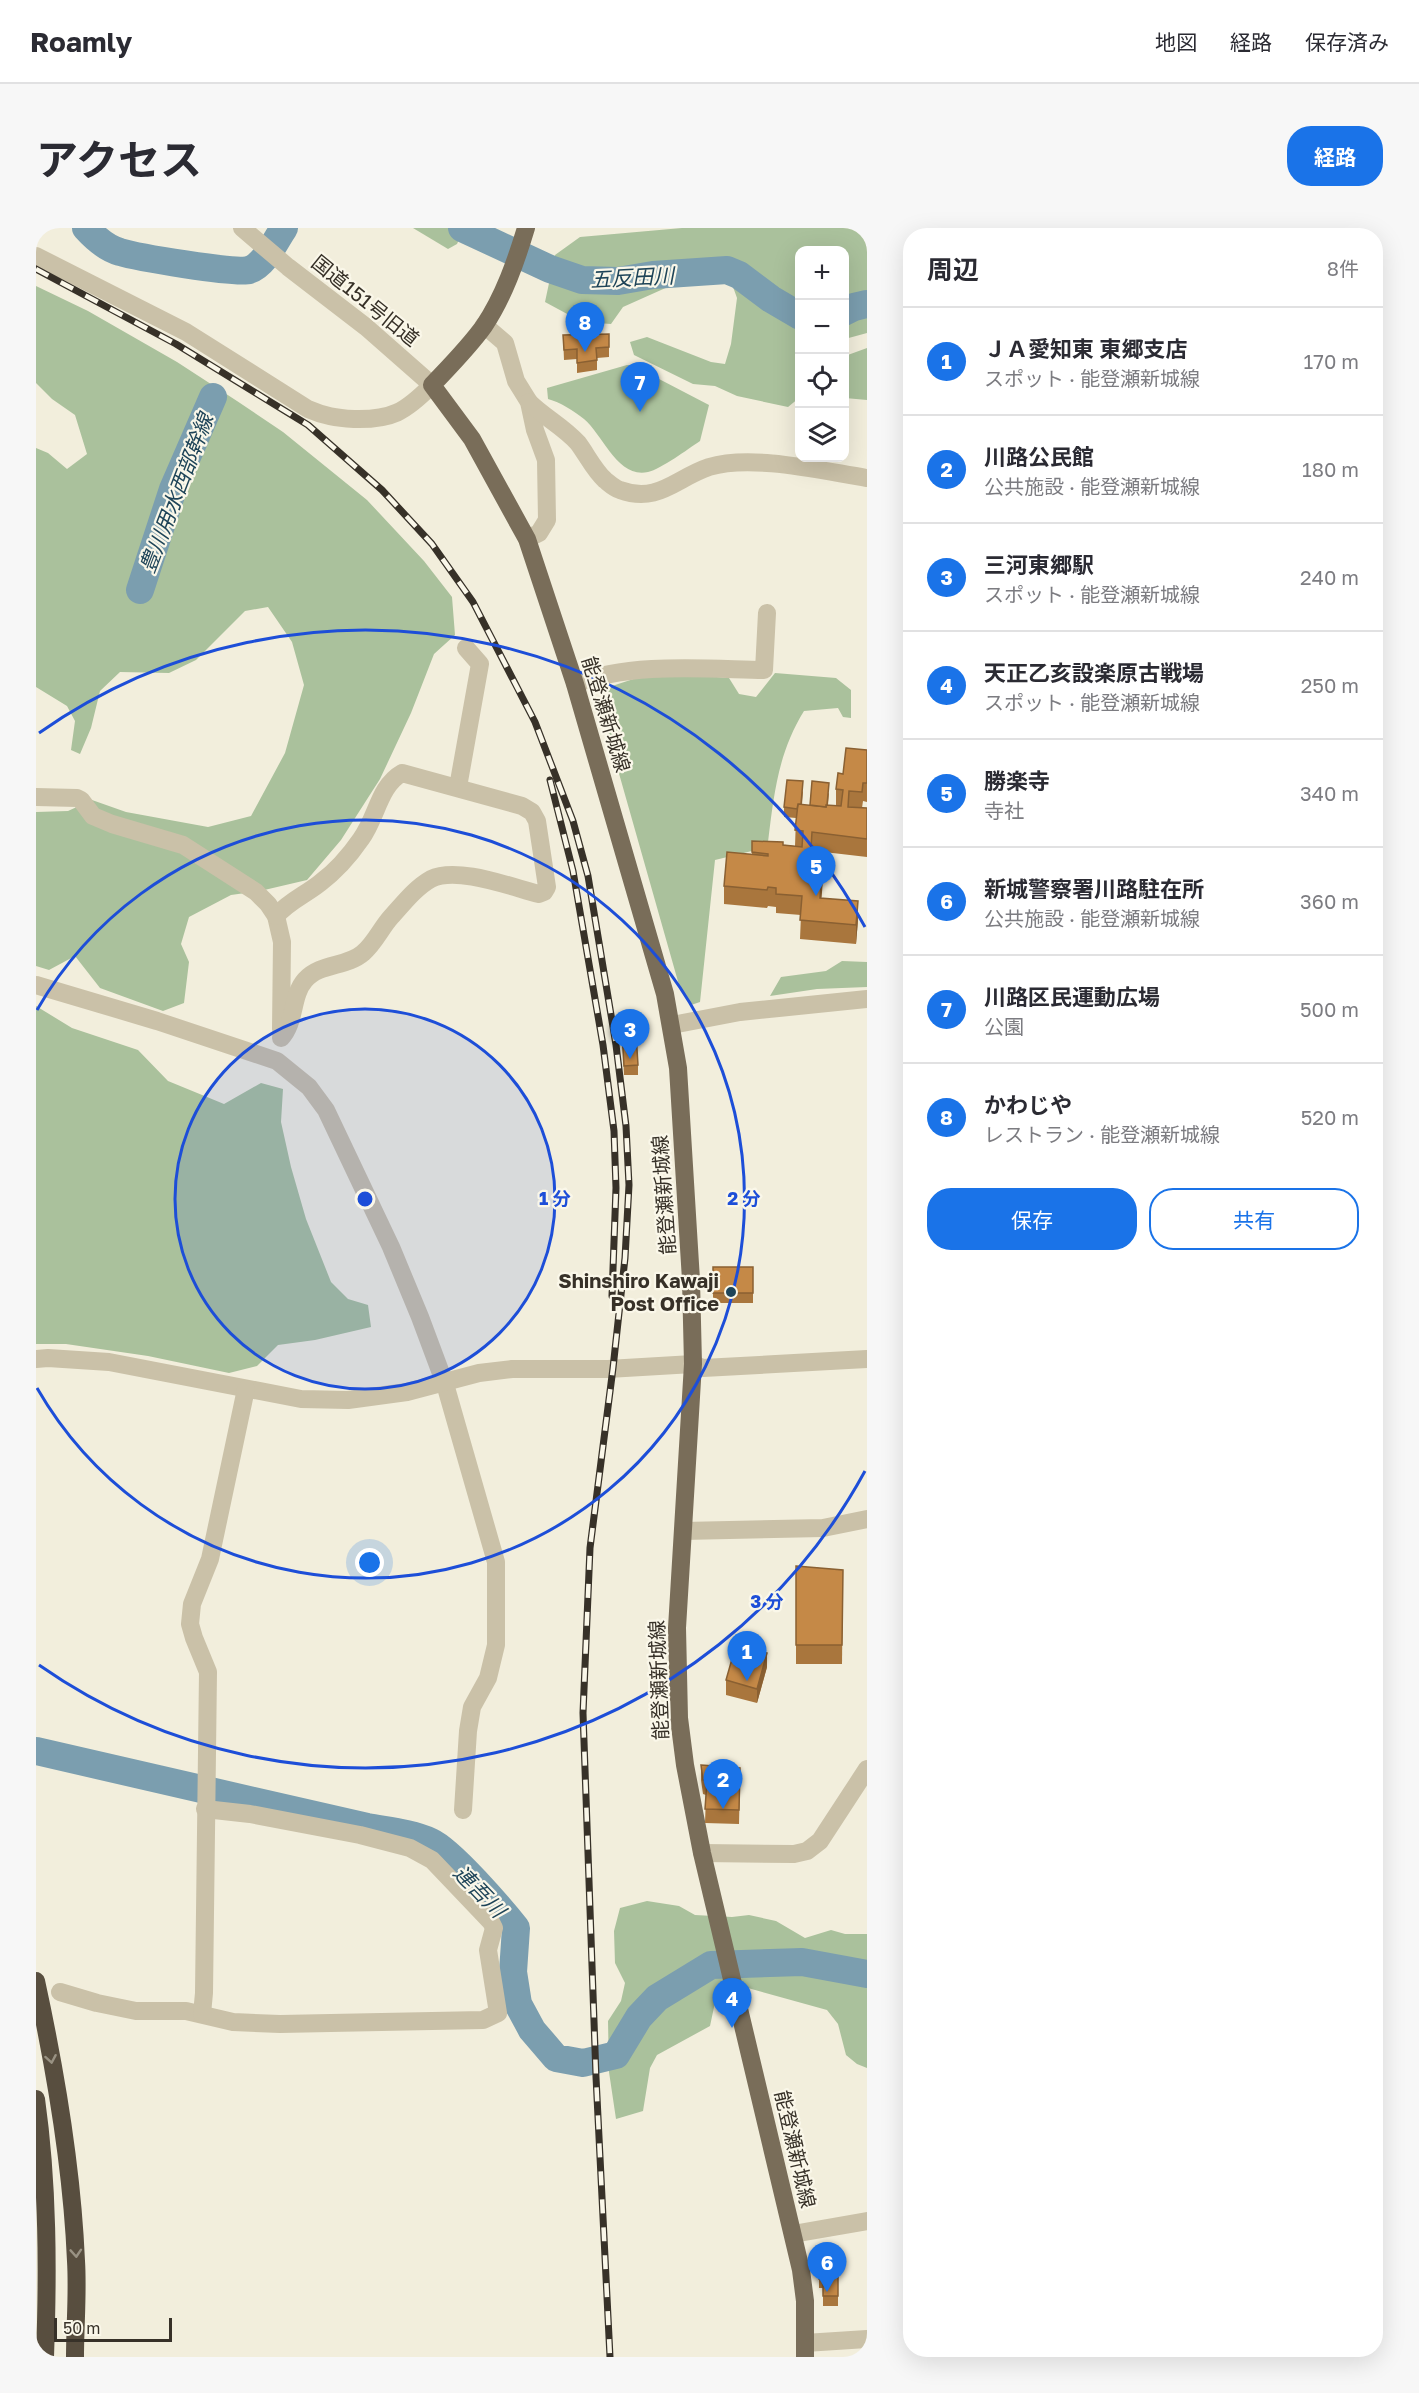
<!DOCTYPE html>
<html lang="ja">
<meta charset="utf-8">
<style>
:root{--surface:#fff;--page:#f7f7f7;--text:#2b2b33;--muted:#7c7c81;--line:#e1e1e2;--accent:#1a73e8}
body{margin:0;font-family:"Golos Text","Noto Sans JP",sans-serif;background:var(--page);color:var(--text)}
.controls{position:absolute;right:18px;top:18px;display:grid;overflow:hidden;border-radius:12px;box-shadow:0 6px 24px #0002}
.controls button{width:54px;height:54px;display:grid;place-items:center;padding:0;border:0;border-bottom:2px solid var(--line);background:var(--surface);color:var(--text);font:30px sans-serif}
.scale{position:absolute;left:18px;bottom:15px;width:118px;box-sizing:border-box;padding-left:6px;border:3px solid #373128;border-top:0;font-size:16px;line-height:21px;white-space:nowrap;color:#373128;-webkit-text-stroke:4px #faf7e9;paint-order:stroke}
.you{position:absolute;left:334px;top:1335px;width:21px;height:21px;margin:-15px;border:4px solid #fff;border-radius:50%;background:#1a73e8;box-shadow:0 0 0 9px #1a73e833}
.badge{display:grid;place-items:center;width:39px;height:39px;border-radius:50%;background:var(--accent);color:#fff;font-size:20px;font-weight:700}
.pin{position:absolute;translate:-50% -50px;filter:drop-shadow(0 2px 3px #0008)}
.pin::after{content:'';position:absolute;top:32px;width:21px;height:18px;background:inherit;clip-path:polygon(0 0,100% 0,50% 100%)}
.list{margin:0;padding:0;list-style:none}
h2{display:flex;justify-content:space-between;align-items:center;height:78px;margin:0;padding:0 24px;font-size:26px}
h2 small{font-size:20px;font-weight:400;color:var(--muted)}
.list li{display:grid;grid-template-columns:39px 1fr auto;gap:18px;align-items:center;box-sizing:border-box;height:108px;padding:0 24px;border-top:2px solid var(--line)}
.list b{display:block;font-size:22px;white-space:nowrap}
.list p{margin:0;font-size:20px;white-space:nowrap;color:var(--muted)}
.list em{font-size:20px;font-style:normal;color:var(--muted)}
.actions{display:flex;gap:12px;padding:18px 24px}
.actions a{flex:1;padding:14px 0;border:2px solid var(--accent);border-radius:24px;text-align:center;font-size:21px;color:var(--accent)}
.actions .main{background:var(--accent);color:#fff}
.icon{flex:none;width:33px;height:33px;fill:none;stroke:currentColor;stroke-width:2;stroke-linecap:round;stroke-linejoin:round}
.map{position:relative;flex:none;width:831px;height:2129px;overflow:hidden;border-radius:24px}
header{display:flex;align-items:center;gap:36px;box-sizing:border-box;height:84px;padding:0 30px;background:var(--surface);border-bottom:2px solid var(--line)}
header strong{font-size:28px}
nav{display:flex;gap:33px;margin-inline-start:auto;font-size:21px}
.intro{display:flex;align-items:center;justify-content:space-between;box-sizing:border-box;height:144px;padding:0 36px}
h1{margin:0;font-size:42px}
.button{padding:15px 27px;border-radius:24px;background:var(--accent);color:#fff;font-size:21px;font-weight:700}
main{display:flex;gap:36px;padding:0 36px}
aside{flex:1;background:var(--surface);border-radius:24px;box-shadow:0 6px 24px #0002}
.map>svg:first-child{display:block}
.green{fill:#aac19c}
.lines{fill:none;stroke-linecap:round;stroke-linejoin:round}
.river{stroke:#7b9eaf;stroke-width:28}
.minor{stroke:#cac1a8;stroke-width:18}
.major{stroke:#796d59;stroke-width:18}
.highway{stroke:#584e3f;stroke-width:18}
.rail-casing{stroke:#373128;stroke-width:7}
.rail{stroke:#faf7e9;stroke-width:4.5;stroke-dasharray:14;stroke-linecap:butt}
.wall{fill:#a9763d}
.shaded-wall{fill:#8a6032}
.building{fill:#c58947;stroke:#8a6032;stroke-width:1.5}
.oneway{stroke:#999283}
.ring{fill:none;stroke:#1d4ed8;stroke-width:3}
.poi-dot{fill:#1e4458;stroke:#faf7e9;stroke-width:2}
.labels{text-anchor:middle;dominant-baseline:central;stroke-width:4.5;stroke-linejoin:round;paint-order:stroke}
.street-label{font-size:20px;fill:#373128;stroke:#faf7e9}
.poi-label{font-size:20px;font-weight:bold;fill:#373128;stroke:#faf7e9;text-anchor:end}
.water-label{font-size:21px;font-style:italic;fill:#1e4458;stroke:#faf7e9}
.centre{fill:#1d4ed8;stroke:#faf7e9;stroke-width:3}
.ring-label{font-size:18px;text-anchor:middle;font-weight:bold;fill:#1d4ed8;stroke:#faf7e9;stroke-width:4.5;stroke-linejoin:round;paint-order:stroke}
</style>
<header>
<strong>Roamly</strong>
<nav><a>地図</a><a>経路</a><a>保存済み</a></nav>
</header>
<div class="intro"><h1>アクセス</h1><a class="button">経路</a></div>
<main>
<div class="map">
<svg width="831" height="2129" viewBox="0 0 831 2129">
<rect width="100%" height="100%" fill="#f2eedc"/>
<!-- green -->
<g class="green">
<path d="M 377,0 L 428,0 L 421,16 L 412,21 Z"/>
<path d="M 646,0 L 831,0 L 831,105 L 809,111 L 808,22 L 764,22 L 763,170 L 752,179 L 701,168 L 679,158 L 657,156 L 598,127 L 594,114 L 611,109 L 675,134 L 689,136 L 695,116 L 701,70 L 696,56 L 665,51 L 634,58 L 587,79 L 575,96 L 546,94 L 509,74 L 519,27 L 544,9 Z"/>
<path d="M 0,58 L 52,83 L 141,134 L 201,173 L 247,204 L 331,272 L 388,333 L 416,369 L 419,407 L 398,426 L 375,485 L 344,551 L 305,612 L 271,652 L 224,663 L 195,667 L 153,689 L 145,716 L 153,734 L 148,775 L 127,783 L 64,760 L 39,728 L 13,742 L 0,738 L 0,584 L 32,583 L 56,572 L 90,584 L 172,599 L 215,588 L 249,525 L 268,457 L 256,414 L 232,379 L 209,383 L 160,432 L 133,445 L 84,444 L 64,463 L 55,500 L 44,526 L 35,522 L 39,493 L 31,478 L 0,459 L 0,220 L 12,225 L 31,241 L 51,226 L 39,187 L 16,171 L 0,155 Z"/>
<path d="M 831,120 L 831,172 L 809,170 L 809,128 Z"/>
<path d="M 591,137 L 600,139 L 673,177 L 664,213 C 652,221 625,241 612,244 C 582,251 567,207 548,191 C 538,183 524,174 512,171 L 511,160 Z"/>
<path d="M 619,444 L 693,450 L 703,466 L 720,469 L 739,445 L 800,450 L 815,462 L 815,490 L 807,489 L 802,480 L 768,483 C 742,525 738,566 732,614 L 720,622 L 679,632 L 664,774 L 655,777 L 643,757 L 563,475 L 576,458 Z"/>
<path d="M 806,733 L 831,734 L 831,759 L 781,761 L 734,768 L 745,749 L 790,743 Z"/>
<path d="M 0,778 L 36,800 L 102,822 L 132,853 L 188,876 L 225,855 L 247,861 L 245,894 L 255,939 L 270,991 L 295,1054 L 312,1071 L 332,1077 L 335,1099 L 279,1112 L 242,1117 L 221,1138 L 193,1145 L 112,1128 L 30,1116 L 0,1116 Z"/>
<path d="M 611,1673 L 643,1678 L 659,1687 L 696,1689 L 713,1687 L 740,1693 L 769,1710 L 795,1702 L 809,1706 L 831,1706 L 831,1840 L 821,1836 L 810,1827 L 802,1796 L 791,1782 L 712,1760 L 681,1765 L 674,1798 L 621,1827 L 614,1840 L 607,1883 L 580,1891 L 573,1844 L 572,1793 L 585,1773 L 589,1755 L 579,1735 L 578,1703 L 584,1680 Z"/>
</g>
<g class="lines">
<!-- river -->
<g class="river">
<path d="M 50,0 C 59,10 70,20 84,24 C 100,29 200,46 213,42 C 229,37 239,13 248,0"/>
<path d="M 426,0 L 514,41 L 546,52 L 582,53 L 617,47 L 691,42 L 703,47 L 735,71 L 764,88"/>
<path d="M 808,84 L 818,79 L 831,76"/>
<path d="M 104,362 L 137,261 L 177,169"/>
<path d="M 0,1523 L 331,1599 C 352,1603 375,1605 395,1614 C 415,1623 464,1680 480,1700 L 477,1744 L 482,1776 L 496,1802 L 520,1830 L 547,1835 L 580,1827 L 603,1789 L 621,1770 L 675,1737 L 766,1734 L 831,1746"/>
</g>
<!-- minor -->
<g class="minor">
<path d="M 0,28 L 150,104 L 272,181 C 288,188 300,190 318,191 C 356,192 369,184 396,157 L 330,99 L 252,39 L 206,0"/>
<path d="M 448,97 L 469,115 L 480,153 L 493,174 L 499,202 L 510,232 L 511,292 L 503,305 L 491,311"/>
<path d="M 493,174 C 508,189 528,199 542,215 C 551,227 558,242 569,252 C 574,256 578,260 584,262 C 622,276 640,250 673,239 C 716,226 786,243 831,250"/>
<path d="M 539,456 C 594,434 669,441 728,442 L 731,385"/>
<path d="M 422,559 L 444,436 L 430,420"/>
<path d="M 0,569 L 41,570 L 45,572 L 57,588 L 76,596 L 147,617 L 220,664 L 232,676 L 240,688 L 246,714 L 245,801"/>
<path d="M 240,688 C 253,673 269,667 284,655 C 300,643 314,627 325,611 C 341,589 343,558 366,545 L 486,578 L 496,584 L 501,593 L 511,659 L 508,664 L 503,666 C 475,659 421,638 395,651 C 379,660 367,676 355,689 C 345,700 339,715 327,725 C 311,739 284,735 269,752 C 255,768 260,794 245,810"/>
<path d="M 0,757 L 121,793 L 241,833 L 273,859 L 290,882 L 355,1019 L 384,1089 L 409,1156 L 460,1334 L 460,1417 L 452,1450 L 436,1479 L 432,1503 L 427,1582"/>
<path d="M 636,797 L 704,784 L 831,771"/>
<path d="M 0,1131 L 12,1130 L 73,1134 L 265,1171 L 312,1172 L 371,1164 L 443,1145 L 476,1141 L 572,1141 L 657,1136 L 667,1140 L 831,1131"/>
<path d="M 647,1303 L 787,1300 L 831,1291"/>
<path d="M 666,1625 L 758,1626 L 771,1623 L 784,1613 L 831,1541"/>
<path d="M 24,1764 L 61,1775 L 100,1783 L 150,1783 L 197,1794 L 244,1796 L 447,1792 L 462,1785 L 452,1722 L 458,1700 L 455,1694 L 396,1632 L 374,1620 L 324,1607 L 214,1586 L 169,1581"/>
<path d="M 166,1786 L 168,1765 L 172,1444 L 158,1410 L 154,1396 L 156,1376 L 174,1331 L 210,1161"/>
<path d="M 757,2006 L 831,1993"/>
<path d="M 769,2115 L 831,2111"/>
</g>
<!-- major -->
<path class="major" d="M 490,0 C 480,33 468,68 448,98 C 433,119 414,138 396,157 L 436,211 L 491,311 L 539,456 L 629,766 L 642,840 L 655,1052 L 657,1136 L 641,1400 L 643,1490 L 649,1537 L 666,1625 L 765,2042 L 769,2073 L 769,2129"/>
<!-- highway -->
<g class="highway">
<path d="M 0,1753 C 20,1845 36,1939 40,2033 C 42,2065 39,2097 39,2129"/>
<path d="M 0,1871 C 12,1956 12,2043 9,2129"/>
</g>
<!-- rail casing -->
<g class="rail-casing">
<g id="rail">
<path d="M 0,41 L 140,116 L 272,197 L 346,262 L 396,316 L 437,374 L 499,494 L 537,593 L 552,648 L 580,817 L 590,898 L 593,957 L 589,1030 L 577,1140 L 554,1320 L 547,1485 L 560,1849 L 574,2129"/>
<path d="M 514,552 L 537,643 L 567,817 L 578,903 L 580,960 L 576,1068"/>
</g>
</g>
<!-- rail -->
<use href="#rail" class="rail"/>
</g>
<!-- wall -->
<g class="wall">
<path d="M 573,106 L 573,129 L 561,130 L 561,142 L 541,145 L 541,131 L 528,132 L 527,107 Z"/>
<path d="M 831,522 L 831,574 L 827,573 L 826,580 L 831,580 L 831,629 L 788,624 L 788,639 L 785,670 L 822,692 L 820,716 L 764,711 L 765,687 L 740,685 L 740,679 L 732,678 L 731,680 L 688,676 L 688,658 L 716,627 L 716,613 L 759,618 L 760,590 L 748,589 L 748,579 L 767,563 L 766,577 L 774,577 L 793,565 L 792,577 L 800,578 L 800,561 L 807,546 Z"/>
<path d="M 586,805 L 602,837 L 602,847 L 588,847 Z"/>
<rect x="677" y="1039" width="40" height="36"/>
<path d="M 760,1338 L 807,1342 L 806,1436 L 760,1436 Z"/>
<path d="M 731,1439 L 721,1475 L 690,1467 L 690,1452 Z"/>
<path d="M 665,1537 L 704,1554 L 703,1596 L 669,1595 L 670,1567 L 667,1566 L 665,1552 Z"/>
<path d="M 783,2041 L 802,2041 L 802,2078 L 787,2078 L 787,2060 L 783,2060 Z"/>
</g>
<!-- shaded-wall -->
<g class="shaded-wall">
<path d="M 788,621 L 788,639 L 784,689 L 784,670 Z"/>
<path d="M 822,673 L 822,692 L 820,716 L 820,697 Z"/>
<path d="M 731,1425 L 731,1439 L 721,1475 L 721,1461 Z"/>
</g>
<!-- building -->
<g class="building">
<path d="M 573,106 L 573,119 L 560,120 L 561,132 L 541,135 L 541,121 L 528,122 L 527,107 Z"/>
<path d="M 810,520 L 831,522 L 831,555 L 827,555 L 826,564 L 813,563 L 812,579 L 831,580 L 831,611 L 776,604 L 775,620 L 788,621 L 784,670 L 822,673 L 820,697 L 764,692 L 766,668 L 740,666 L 740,660 L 732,659 L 731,662 L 688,658 L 691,624 L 732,628 L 732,626 L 716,624 L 716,613 L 747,614 L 747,617 L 766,619 L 767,603 L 759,602 L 762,576 L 790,579 L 790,577 L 805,578 L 807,562 L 800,561 L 802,545 L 807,546 Z"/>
<path d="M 751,552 L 767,553 L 765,576 L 762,576 L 761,581 L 748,579 Z"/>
<path d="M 776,553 L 793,555 L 791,577 L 790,577 L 790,579 L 774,577 Z"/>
<path d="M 586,805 L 600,805 L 602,837 L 588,838 Z"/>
<rect x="677" y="1039" width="40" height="26"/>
<path d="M 760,1338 L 807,1342 L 806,1417 L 760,1417 Z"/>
<path d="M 700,1417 L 731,1425 L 721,1461 L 690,1452 Z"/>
<path d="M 665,1537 L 704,1540 L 703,1582 L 669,1581 L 671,1553 L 667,1552 Z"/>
<path d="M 783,2041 L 802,2041 L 802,2068 L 787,2068 L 787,2051 L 783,2051 Z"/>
</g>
<!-- one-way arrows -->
<defs><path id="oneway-chevron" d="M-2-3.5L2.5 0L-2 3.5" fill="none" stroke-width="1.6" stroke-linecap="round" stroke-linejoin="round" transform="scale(1.5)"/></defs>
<g class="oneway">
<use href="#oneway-chevron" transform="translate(15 1831) rotate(80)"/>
<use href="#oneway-chevron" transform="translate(40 2025) rotate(86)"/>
</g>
<!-- distance rings -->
<circle cx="329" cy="971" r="190" fill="#1d4ed8" fill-opacity=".12"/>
<g class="ring">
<circle cx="329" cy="971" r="190"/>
<path d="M1 782A379 379 0 1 1 1 1160"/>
<path d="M829 1243A569 569 0 0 1 3 1437M3 505A569 569 0 0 1 829 699"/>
</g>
<!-- markers -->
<circle class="poi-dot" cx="695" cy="1064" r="6"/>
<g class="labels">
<!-- street labels -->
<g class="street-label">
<text transform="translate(330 72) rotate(39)">国道151号旧道</text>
<text transform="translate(571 486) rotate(73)">能登瀬新城線</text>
<text transform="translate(627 967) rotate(-94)">能登瀬新城線</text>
<text transform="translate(622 1452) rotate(-92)">能登瀬新城線</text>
<text transform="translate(760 1921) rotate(77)">能登瀬新城線</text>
</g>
<!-- poi labels -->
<g class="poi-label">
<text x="683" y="1052">Shinshiro Kawaji<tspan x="683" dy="23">Post Office</tspan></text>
</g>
<!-- water labels -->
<g class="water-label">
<text transform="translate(596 49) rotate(-3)">五反田川</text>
<text transform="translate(140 265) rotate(-69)">豊川用水西部幹線</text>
<text transform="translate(444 1663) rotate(46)">連吾川</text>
</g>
</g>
<circle cx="329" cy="971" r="9" class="centre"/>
<g class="ring-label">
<text x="519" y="977">1 分</text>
<text x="708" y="977">2 分</text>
<text x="731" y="1380">3 分</text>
</g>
</svg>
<div class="controls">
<button>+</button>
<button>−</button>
<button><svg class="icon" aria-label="locate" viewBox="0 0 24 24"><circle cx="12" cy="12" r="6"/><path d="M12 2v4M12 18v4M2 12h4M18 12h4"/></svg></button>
<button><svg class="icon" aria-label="layers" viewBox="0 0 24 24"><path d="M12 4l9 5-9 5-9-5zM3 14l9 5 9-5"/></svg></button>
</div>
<div class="scale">50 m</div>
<div class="you"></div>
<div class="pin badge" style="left:711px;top:1453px">1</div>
<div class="pin badge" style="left:687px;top:1581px">2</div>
<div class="pin badge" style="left:594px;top:831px">3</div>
<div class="pin badge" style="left:696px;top:1800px">4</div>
<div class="pin badge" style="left:780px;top:668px">5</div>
<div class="pin badge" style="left:791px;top:2064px">6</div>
<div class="pin badge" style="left:604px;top:184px">7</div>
<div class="pin badge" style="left:549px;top:124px">8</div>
</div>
<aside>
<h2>周辺<small>8件</small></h2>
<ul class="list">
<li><span class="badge">1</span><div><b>ＪＡ愛知東 東郷支店</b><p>スポット · 能登瀬新城線</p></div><em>170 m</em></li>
<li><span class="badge">2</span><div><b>川路公民館</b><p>公共施設 · 能登瀬新城線</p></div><em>180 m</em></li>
<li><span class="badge">3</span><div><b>三河東郷駅</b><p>スポット · 能登瀬新城線</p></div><em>240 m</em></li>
<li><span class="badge">4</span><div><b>天正乙亥設楽原古戦場</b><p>スポット · 能登瀬新城線</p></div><em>250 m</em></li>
<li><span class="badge">5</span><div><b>勝楽寺</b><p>寺社</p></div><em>340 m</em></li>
<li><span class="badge">6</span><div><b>新城警察署川路駐在所</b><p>公共施設 · 能登瀬新城線</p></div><em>360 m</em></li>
<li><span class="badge">7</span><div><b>川路区民運動広場</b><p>公園</p></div><em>500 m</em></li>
<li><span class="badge">8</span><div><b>かわじや</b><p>レストラン · 能登瀬新城線</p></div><em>520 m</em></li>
</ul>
<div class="actions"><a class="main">保存</a><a>共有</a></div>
</aside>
</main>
